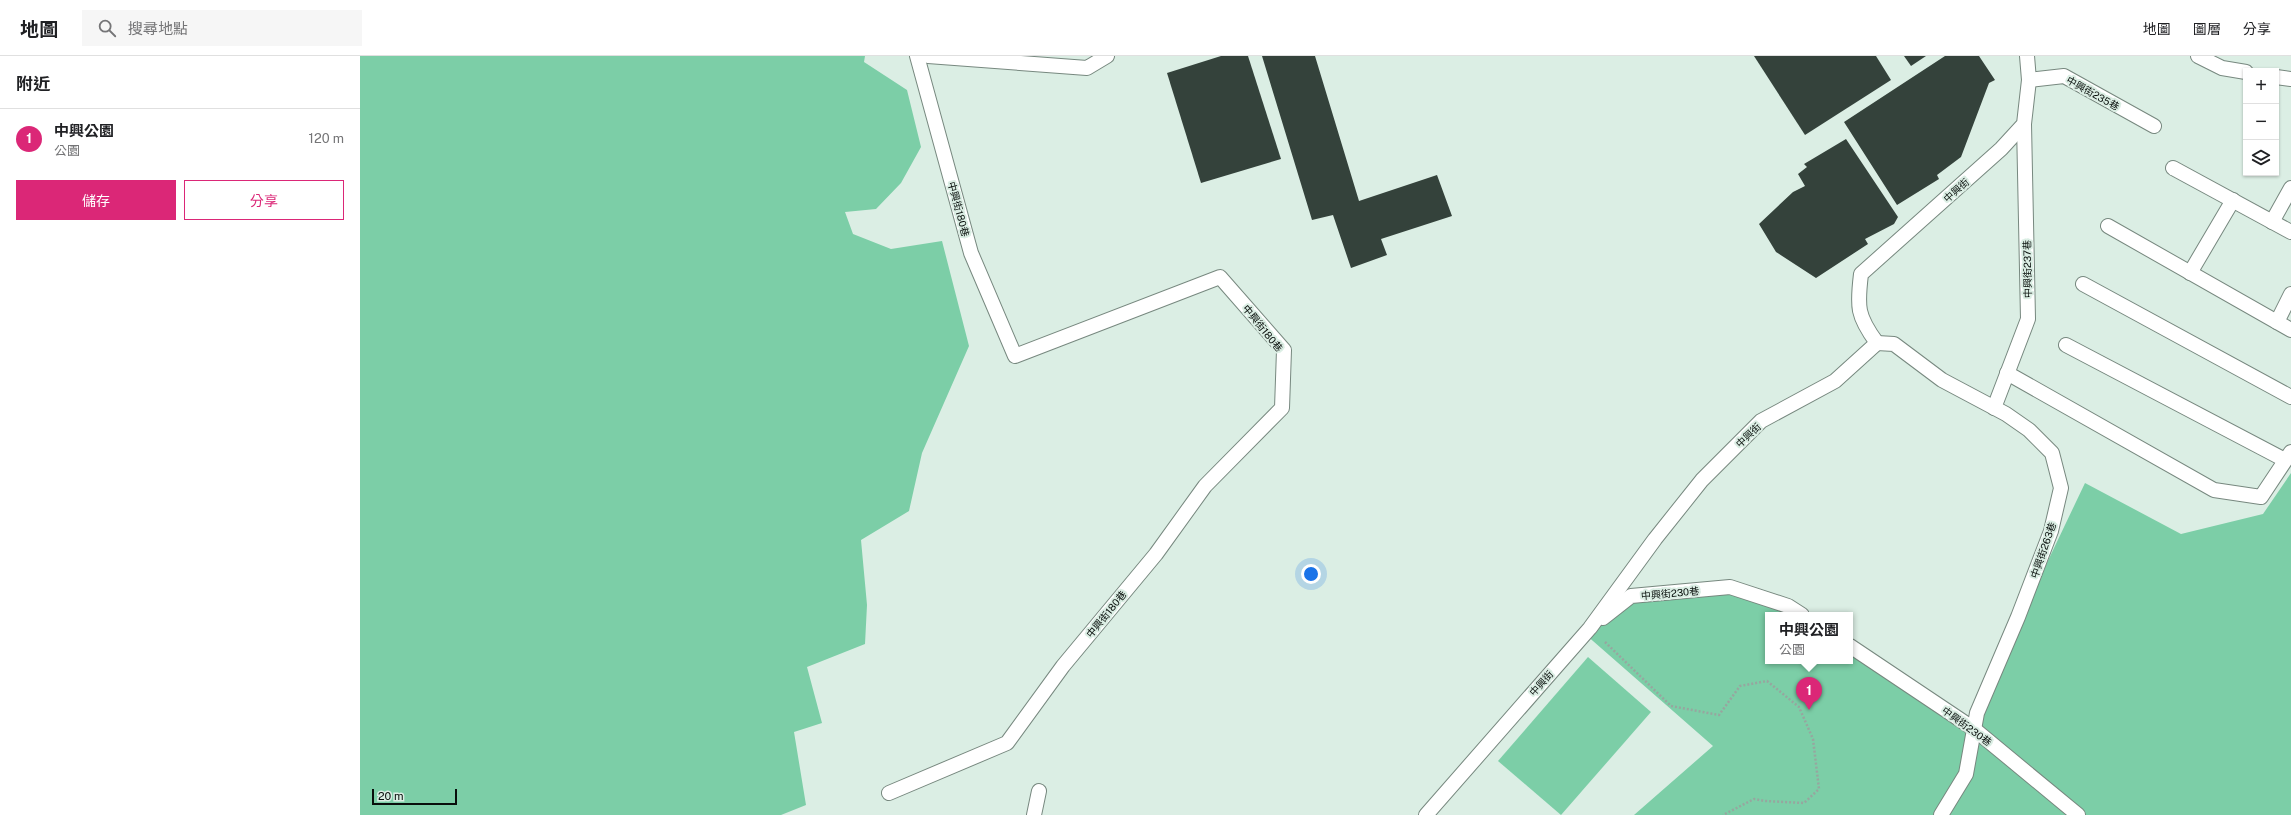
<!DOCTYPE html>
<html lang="zh-TW">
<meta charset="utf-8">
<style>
:root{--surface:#fff;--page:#f6f6f6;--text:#202124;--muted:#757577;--line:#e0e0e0;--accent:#db2777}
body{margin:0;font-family:"Public Sans","Noto Sans TC",sans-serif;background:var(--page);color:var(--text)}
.controls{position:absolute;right:12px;top:12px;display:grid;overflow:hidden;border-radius:0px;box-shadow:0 1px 3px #0004}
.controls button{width:36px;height:36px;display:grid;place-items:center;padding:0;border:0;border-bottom:1px solid var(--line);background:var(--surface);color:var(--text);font:20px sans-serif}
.scale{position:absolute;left:12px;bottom:10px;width:85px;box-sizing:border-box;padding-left:4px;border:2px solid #090f0c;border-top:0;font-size:11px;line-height:14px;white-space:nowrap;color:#090f0c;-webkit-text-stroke:3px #dbeee4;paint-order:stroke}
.you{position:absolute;left:951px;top:518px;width:14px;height:14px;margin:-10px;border:3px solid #fff;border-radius:50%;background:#1a73e8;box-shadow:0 0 0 6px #1a73e833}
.badge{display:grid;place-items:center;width:26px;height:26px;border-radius:50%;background:var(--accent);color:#fff;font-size:13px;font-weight:700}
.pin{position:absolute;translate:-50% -33px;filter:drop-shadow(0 1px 2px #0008)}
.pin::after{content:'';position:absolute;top:21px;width:14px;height:12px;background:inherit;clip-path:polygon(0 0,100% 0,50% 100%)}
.popup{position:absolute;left:1405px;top:556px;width:88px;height:52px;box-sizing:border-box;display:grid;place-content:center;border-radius:0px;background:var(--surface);filter:drop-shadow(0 1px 3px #0005);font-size:13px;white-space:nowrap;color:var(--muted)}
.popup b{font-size:15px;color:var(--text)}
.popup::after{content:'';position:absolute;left:50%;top:100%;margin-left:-8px;border:8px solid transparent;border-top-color:var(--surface)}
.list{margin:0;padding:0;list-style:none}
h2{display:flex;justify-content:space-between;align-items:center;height:52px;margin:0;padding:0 16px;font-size:17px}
h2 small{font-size:13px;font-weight:400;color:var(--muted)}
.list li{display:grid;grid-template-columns:26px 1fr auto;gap:12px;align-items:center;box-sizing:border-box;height:60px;padding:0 16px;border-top:1px solid var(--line)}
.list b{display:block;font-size:15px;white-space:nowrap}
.list p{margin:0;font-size:13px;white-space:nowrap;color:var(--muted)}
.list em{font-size:13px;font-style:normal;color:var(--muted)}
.actions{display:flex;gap:8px;padding:12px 16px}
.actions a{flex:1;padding:9px 0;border:1px solid var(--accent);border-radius:0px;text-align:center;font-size:14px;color:var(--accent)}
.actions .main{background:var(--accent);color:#fff}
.icon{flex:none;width:22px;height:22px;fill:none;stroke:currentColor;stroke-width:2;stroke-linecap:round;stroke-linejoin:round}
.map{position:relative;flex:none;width:1931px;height:759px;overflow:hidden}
header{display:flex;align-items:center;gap:24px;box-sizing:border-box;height:56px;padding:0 20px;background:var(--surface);border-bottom:1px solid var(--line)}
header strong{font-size:19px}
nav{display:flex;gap:22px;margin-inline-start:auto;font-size:14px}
.search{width:280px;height:36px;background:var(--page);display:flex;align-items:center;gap:10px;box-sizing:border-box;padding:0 14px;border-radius:0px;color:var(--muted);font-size:15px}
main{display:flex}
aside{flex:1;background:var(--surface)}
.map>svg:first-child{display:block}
.green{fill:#7ccea7}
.building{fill:#34423b}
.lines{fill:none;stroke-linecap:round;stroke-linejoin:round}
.lane-casing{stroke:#77887f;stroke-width:16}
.path{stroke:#97a69f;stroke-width:2.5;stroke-dasharray:2 2;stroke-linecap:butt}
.lane{stroke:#fff;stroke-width:14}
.labels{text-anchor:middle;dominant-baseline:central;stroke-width:4;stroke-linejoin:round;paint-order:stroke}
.street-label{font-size:10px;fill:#090f0c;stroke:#dbeee4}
</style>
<header>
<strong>地圖</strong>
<div class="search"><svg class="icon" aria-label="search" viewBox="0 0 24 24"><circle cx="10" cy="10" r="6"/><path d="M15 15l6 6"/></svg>搜尋地點</div>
<nav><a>地圖</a><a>圖層</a><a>分享</a></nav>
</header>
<main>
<aside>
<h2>附近<small></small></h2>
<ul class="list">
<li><span class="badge">1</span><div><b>中興公園</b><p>公園</p></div><em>120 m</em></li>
</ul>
<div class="actions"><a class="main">儲存</a><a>分享</a></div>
</aside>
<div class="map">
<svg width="1931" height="759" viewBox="0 0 1931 759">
<rect width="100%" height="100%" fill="#dbeee4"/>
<!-- green -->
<g class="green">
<path d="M 0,0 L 505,0 L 504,6 L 547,34 L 561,91 L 541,127 L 516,153 L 485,156 L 493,178 L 531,193 L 582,185 L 609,290 L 562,397 L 549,455 L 501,484 L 507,549 L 505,588 L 447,611 L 462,667 L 434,676 L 446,749 L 421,759 L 0,759 Z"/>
<path d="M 1931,417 L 1931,759 L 1274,759 L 1353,690 L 1225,578 L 1273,544 L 1372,536 L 1441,559 L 1408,559 L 1408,605 L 1490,605 L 1490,591 L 1616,666 L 1626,635 L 1725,427 L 1821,478 L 1903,458 Z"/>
<path d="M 1228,601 L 1291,656 L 1201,759 L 1138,705 Z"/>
</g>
<!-- building -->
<g class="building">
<path d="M 861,0 L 888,0 L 921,103 L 841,127 L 807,17 Z"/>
<path d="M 902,0 L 955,0 L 999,145 L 1077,119 L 1092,160 L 1021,183 L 1027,199 L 991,212 L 973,159 L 952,164 Z"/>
<path d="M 1394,0 L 1516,0 L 1531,24 L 1445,79 Z"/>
<path d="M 1544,0 L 1566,0 L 1551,10 Z"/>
<path d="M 1585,0 L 1619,0 L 1635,24 L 1629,27 L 1601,101 L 1577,119 L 1579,123 L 1537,149 L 1484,66 Z"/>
<path d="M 1486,83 L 1538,161 L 1534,168 L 1505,183 L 1508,188 L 1456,222 L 1416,196 L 1399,168 L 1433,136 L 1445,130 L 1438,118 L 1447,111 L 1444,108 Z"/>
</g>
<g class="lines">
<!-- lane casing -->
<g class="lane-casing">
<g id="lane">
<path d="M 568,0 L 727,12 L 747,0"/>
<path d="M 1838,0 L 1862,12 L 1886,16"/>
<path d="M 1916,21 L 1931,23"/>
<path d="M 1669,24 L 1704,20 L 1794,70"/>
<path d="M 1813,112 L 1931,176"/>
<path d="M 1912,166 L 1931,132"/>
<path d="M 1748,170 L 1931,274"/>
<path d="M 1830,217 L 1873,144"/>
<path d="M 1723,228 L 1931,341"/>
<path d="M 1917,266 L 1931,238"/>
<path d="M 1517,287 L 1534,288 L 1582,324 L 1646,358 L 1669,374 L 1692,397 L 1701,432 L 1691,475 L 1658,561 L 1617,657 L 1606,718 L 1581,759"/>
<path d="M 1706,289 L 1925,404"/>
<path d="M 1647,317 L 1854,434 L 1901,441 L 1931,396"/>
<path d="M 1634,352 L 1668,263 L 1664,68"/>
<path d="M 1243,562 L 1271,540 L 1370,531 L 1428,550 L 1442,559"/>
<path d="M 1490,590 L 1614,673 L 1718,759"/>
<path d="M 529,737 L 647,687 L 703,610 L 796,498 L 845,430 L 922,352 L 924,294 L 860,221 L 655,300 L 611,197 L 557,0"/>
<path d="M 674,759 L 679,735"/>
<path d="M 1066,759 L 1230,572 L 1295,483 L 1342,424 L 1401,365 L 1475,325 L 1517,287 C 1497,260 1497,251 1501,218 L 1641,93 L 1664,68 L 1669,24 L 1667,0"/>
</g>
</g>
<!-- path -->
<path class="path" d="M 1245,586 L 1311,650 L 1359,659 L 1380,630 L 1407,625 L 1439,651 L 1453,683 L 1459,733 L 1444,747 L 1405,745 L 1394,743 L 1363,759"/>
<!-- lane -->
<use href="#lane" class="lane"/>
</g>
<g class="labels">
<!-- street labels -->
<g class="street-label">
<text transform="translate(1733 37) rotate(29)">中興街235巷</text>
<text transform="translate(1596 134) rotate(-42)">中興街</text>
<text transform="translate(599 153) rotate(75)">中興街180巷</text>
<text transform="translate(1667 213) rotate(-91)">中興街237巷</text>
<text transform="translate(903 272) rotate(51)">中興街180巷</text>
<text transform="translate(1388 379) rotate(-44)">中興街</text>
<text transform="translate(1683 494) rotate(-71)">中興街263巷</text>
<text transform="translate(1310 537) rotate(-5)">中興街230巷</text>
<text transform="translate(746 558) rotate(-51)">中興街180巷</text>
<text transform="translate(1181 627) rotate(-48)">中興街</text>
<text transform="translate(1607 670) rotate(36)">中興街230巷</text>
</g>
</g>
</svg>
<div class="controls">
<button>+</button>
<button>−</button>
<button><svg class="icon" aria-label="layers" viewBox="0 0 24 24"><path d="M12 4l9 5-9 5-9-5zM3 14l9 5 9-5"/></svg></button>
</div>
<div class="scale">20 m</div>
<div class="you"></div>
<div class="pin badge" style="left:1449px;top:654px">1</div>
<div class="popup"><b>中興公園</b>公園</div>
</div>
</main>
